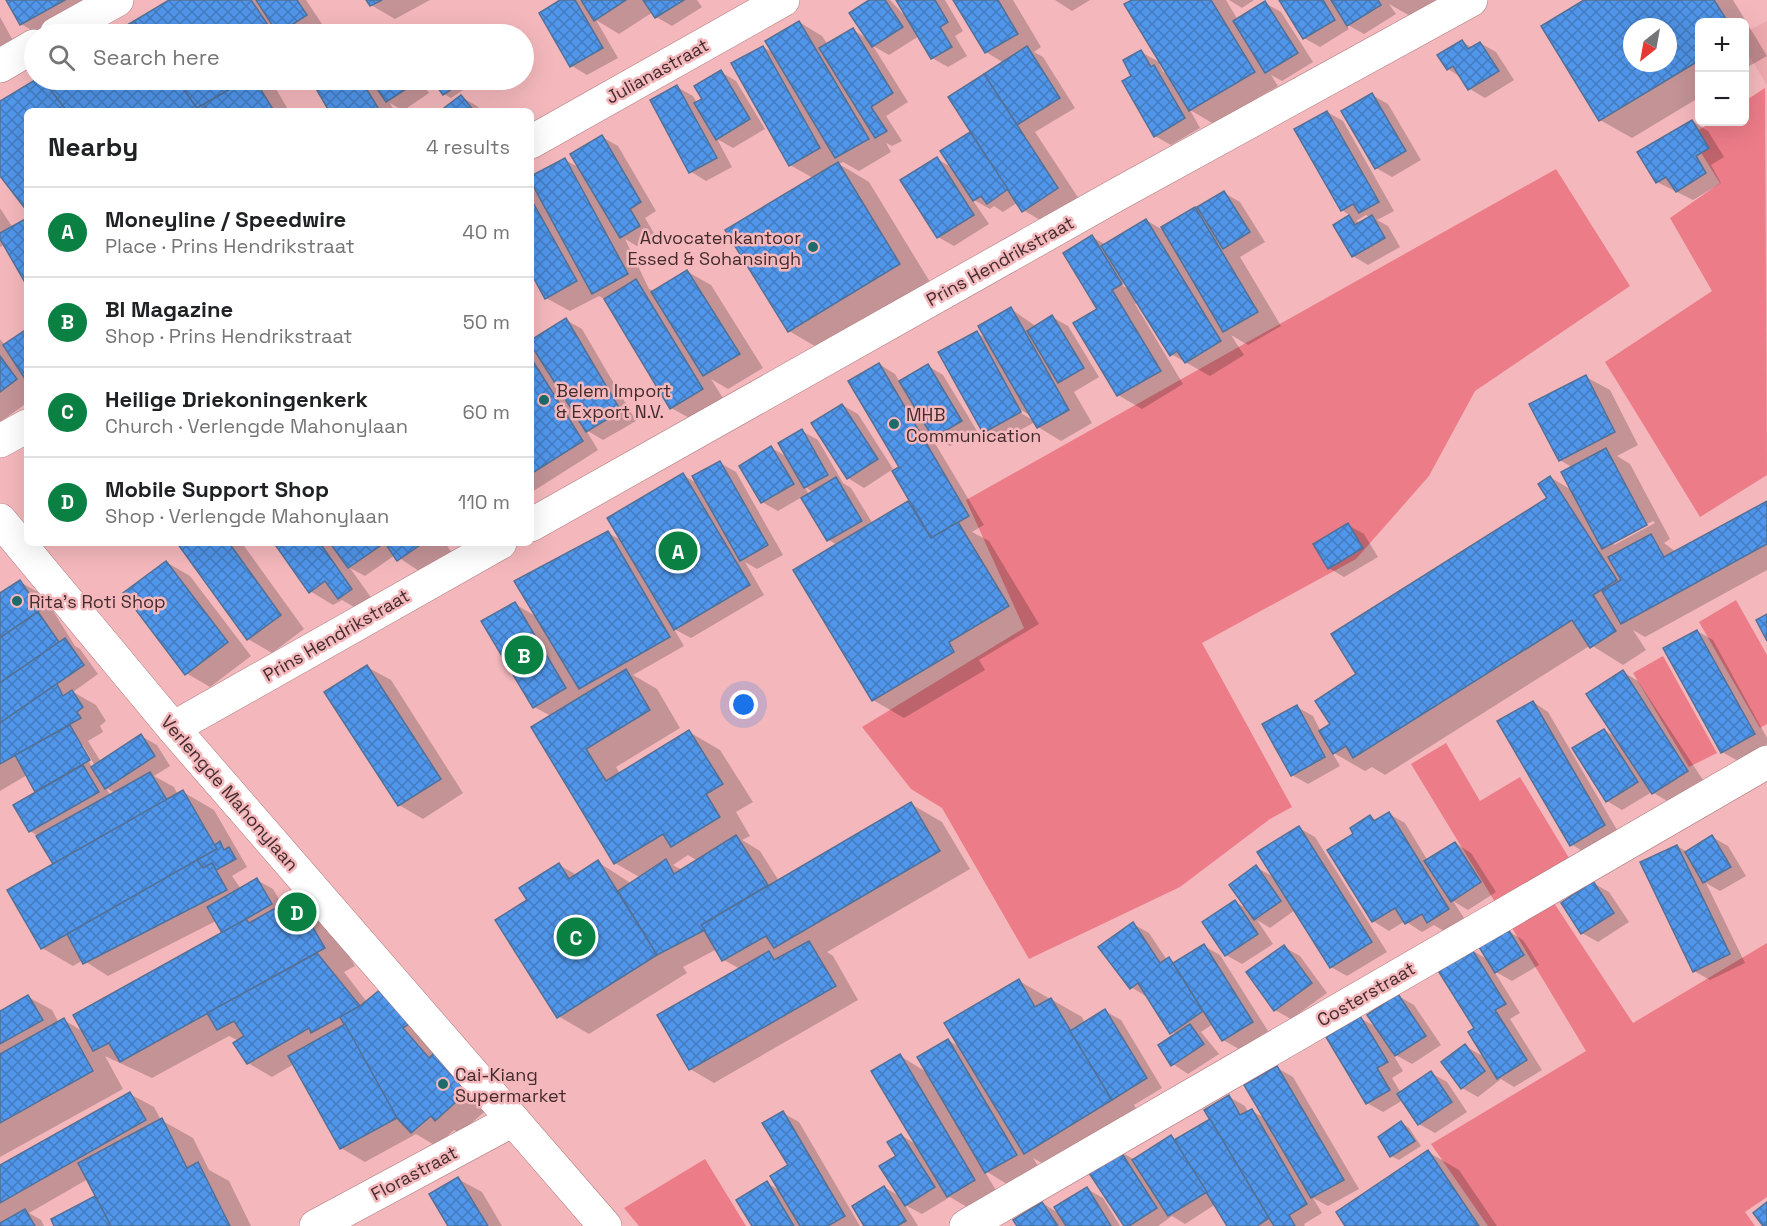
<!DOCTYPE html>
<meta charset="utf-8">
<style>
:root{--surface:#fff;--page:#f6f6f6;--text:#202124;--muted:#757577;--line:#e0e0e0;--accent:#0b8043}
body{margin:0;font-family:"Space Grotesk",sans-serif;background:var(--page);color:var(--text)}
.controls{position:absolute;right:18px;top:18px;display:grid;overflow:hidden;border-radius:9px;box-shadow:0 6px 24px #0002}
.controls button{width:54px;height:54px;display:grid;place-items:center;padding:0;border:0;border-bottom:2px solid var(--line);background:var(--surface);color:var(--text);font:30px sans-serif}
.compass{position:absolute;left:1623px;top:18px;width:54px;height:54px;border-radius:50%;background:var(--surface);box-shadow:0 6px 24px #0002;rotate:211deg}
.you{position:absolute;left:744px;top:705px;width:21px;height:21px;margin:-15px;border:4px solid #fff;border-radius:50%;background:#1a73e8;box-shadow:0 0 0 9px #1a73e833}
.badge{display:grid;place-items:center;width:39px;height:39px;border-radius:50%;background:var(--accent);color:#fff;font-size:20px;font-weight:700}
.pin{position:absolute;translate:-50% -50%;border:3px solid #fff;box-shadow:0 2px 6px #0006}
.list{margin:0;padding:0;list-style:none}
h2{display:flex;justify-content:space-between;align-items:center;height:78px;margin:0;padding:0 24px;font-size:26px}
h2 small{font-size:20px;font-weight:400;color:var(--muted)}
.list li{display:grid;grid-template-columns:39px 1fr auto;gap:18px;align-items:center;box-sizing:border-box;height:90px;padding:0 24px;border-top:2px solid var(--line)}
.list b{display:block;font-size:22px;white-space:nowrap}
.list p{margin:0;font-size:20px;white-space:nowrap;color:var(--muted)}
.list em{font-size:20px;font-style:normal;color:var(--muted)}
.icon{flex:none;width:33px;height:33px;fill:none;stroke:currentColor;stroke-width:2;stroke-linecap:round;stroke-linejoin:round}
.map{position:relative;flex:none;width:1767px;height:1226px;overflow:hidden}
.search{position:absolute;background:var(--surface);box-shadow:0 6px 24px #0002;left:24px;top:24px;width:510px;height:66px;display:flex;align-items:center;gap:15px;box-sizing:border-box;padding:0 21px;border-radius:33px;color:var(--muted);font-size:22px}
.panel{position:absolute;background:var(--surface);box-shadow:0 6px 24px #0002;left:24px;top:108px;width:510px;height:438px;border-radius:9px}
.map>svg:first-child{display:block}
.built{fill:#eca9ae}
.green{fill:#ec7c88}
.shadow{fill:#0003;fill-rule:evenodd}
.building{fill:url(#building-cross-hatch);stroke:#537197;stroke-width:1.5;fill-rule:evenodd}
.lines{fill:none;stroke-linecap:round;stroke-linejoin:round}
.street-casing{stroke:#af797d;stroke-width:34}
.street{stroke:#fff;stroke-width:33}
.poi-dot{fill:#1f6b6b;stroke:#f4b8bc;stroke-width:2}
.labels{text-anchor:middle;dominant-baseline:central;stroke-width:5;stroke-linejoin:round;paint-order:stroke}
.street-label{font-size:18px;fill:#422b2d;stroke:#f4b8bc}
.poi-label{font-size:18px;fill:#422b2d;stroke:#f4b8bc;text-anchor:start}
</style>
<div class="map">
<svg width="1767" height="1226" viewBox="0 0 1767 1226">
<defs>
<pattern id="building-cross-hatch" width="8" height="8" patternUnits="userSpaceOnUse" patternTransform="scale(1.5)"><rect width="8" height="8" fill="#5096eb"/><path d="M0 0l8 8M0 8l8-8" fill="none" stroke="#447bbf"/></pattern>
</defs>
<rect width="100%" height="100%" fill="#f4b8bc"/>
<!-- built -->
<path class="built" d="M 1767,21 L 1767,85 L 1745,49 L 1744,33 Z"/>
<!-- green -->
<g class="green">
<path d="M 1765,88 L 1767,475 L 1700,517 L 1605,362 L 1712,291 L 1670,218 L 1720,183 L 1690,135 L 1712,122 L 1744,122 L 1745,101 Z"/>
<path d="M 1556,169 L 1630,286 L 1475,391 L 1429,476 L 1356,559 L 1202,643 L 1292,807 L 1270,819 L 1180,887 L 1029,959 L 942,808 L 911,789 L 862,727 L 1024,628 L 966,500 Z"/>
<path d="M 1736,600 L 1767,655 L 1767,724 L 1760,728 L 1699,622 Z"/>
<path d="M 1663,656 L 1717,753 L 1689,767 L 1633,673 Z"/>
<path d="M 1446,743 L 1480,801 L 1520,777 L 1569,858 L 1495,902 L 1411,764 Z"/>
<path d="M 1554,903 L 1633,1023 L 1767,943 L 1767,1197 L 1745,1212 L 1755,1226 L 1488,1226 L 1431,1144 L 1586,1051 L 1512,928 Z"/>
<path d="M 705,1159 L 746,1226 L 639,1226 L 624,1208 Z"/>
</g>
<!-- shadow -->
<g class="shadow">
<path d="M 8,0 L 113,0 L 39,34 L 21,24 Z"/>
<path d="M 171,0 L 306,0 L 322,24 L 306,34 L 114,34 Z"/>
<path d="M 368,0 L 430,0 L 395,19 L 371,5 Z"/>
<path d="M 563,0 L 579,0 L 584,3 L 582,0 L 697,0 L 702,7 L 672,26 L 656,17 L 653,12 L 619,34 L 596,20 L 618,58 L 587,75 L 572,66 L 541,13 Z"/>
<path d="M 871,0 L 890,0 L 903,14 L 905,13 L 897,0 L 945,0 L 963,31 L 955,36 L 967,56 L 948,67 L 932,58 L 919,36 L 889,55 L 873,46 L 908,102 L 886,116 L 902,141 L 892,146 L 886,143 L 891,152 L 859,171 L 843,162 L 839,164 L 869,182 L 930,282 L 820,349 L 789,331 L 813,178 L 790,165 L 763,47 L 775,54 L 799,22 L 822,36 L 828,45 L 853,30 L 868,39 Z"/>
<path d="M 955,0 L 1013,0 L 1041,47 L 1034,52 L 1043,57 L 1075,108 L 1035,132 L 1081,202 L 1047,224 L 1023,210 L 1018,202 L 1003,212 L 994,206 L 990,209 L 972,199 L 989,224 L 954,246 L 938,237 L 937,159 L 953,168 L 970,133 L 976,137 L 1004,63 L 986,52 Z"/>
<path d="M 1055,0 L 1090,0 L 1072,11 Z"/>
<path d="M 1135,0 L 1226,0 L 1238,20 L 1265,3 L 1281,12 L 1313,62 L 1282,81 L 1271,75 L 1278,86 L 1214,124 L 1190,110 L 1200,128 L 1171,145 L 1155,136 L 1133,77 L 1141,52 L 1161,63 L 1159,64 L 1163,72 L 1169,74 Z"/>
<path d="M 1229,0 L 1254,0 L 1242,8 Z"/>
<path d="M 1281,0 L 1440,0 L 1412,17 L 1389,4 L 1396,14 L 1364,34 L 1346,24 L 1349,29 L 1320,47 L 1304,38 Z"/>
<path d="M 1587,0 L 1733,0 L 1767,56 L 1744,69 L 1744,22 L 1700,22 L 1700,97 L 1632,138 L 1600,120 ZM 1632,27 L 1668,27 L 1668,63 L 1632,63 Z"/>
<path d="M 0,17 L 22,57 L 0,69 Z"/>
<path d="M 1462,42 L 1473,48 L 1480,43 L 1496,52 L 1514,80 L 1485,98 L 1470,89 L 1462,78 L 1448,69 Z"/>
<path d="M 721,72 L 736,81 L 765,129 L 733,148 L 717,139 L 732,167 L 706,181 L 690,171 L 677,87 L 693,96 L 697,103 L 704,99 Z"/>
<path d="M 39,80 L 291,80 L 276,89 L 289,111 L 27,111 L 27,209 L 0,173 L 0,103 Z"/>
<path d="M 312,80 L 420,80 L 429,93 L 407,108 L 413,111 L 404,111 L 390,103 L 394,111 L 331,111 Z"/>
<path d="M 434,80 L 464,80 L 469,86 L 451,98 L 444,94 Z"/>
<path d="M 1372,95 L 1388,104 L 1421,160 L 1392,177 L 1376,168 Z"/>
<path d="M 461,97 L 477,106 L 481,111 L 443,111 Z"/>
<path d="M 1327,112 L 1343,121 L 1394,211 L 1377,220 L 1388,226 L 1400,247 L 1368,265 L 1353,256 L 1335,225 L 1351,216 L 1342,210 ZM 1366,215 L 1370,218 L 1361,223 L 1356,221 Z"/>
<path d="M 1692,121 L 1708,131 L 1724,157 L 1711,165 L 1721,183 L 1693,200 L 1657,182 Z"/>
<path d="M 602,137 L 618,146 L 656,211 L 645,218 L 655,235 L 637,246 L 625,239 L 649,289 L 655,292 L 688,272 L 711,285 L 763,368 L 728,389 L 711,379 L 726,403 L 695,421 L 671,408 L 606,300 L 599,296 L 570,311 L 546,298 L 531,270 L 531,188 L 538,192 L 531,178 L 565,160 L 580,168 Z"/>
<path d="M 1224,193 L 1240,202 L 1265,242 L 1240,257 L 1281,326 L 1248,345 L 1231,335 L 1244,355 L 1210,376 L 1171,354 L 1138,302 L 1135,304 L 1183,384 L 1142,409 L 1118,395 L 1099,309 L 1092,237 L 1106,245 L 1146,220 L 1166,232 L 1195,208 ZM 1116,279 L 1128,286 L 1128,289 L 1115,281 Z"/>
<path d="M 0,208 L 13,228 L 27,220 L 27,283 L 5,244 L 0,247 Z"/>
<path d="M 1011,309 L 1037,327 L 1052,317 L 1068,326 L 1099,377 L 1074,392 L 1092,423 L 1061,441 L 1038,427 L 1035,422 L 1000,441 L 984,432 L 977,333 L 987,339 ZM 1016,407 L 1031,416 L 1031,419 L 1014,409 Z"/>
<path d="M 566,320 L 582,329 L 636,421 L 603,440 L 586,430 L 598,450 L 532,492 L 531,350 L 538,354 L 531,342 Z"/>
<path d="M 27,331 L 27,403 L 0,422 L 0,339 L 5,345 Z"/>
<path d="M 879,364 L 895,374 L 900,383 L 928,366 L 943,375 L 977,431 L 950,446 L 930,435 L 984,525 L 972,532 L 989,541 L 1039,624 L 979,660 L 985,670 L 904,718 L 873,700 L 837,545 L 829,540 L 802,497 L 778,511 L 762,502 L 771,448 L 788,457 L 802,431 L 818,440 L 843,483 L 851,488 L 873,524 L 908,503 L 914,507 L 901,468 ZM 805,487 L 813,492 L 809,495 Z"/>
<path d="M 1586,377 L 1610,390 L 1638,445 L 1617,456 L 1630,464 L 1670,539 L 1664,543 L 1676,552 L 1767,502 L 1767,570 L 1645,637 L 1633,630 L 1646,650 L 1623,665 L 1591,645 L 1385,775 L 1372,767 L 1365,771 L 1332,752 L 1340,766 L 1308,784 L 1292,775 L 1297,707 L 1313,716 L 1321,732 L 1332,725 L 1358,675 L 1549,498 L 1550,477 L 1573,491 L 1573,468 L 1560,460 ZM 1653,521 L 1655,523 L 1614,545 L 1614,541 Z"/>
<path d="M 842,405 L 858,414 L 893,469 L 864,488 L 848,478 L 813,424 Z"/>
<path d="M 720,463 L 736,472 L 783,555 L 757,569 L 745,562 L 764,595 L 691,638 L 674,629 L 684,646 L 633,675 L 657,689 L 680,728 L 616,767 L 620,774 L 689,732 L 720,750 L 753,802 L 736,812 L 750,836 L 742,840 L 760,851 L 779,881 L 911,804 L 942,822 L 970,869 L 827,952 L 833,956 L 858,1000 L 714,1083 L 690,1069 L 740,969 L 724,960 L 717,949 L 683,967 L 687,973 L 589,1034 L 558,1016 L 529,900 L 559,865 L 577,875 L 598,862 L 632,884 L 641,878 L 615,863 L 551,716 L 534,707 L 515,604 L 537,617 L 608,533 L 623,541 L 683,475 L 698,484 ZM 688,855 L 698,861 L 682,870 L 673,865 Z"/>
<path d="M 1348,525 L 1364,534 L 1378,557 L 1344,577 L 1329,568 Z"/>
<path d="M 179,543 L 242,543 L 304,629 L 272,653 L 248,639 Z"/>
<path d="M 276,543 L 445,543 L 452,553 L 422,573 L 395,555 L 365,576 L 350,568 L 375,603 L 363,612 L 342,600 L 333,605 L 310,591 Z"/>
<path d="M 166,562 L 190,576 L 251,656 L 210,687 L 186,673 Z"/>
<path d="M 20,582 L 43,595 L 75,646 L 80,649 L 98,674 L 73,692 L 96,705 L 106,721 L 100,726 L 103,732 L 88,741 L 101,762 L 141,736 L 157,745 L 170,766 L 154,776 L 174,787 L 178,795 L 183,792 L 214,810 L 247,867 L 232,876 L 241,889 L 257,880 L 273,889 L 283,906 L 290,902 L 321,920 L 329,934 L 340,941 L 355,966 L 344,972 L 367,1002 L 382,990 L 490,1107 L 460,1133 L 454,1130 L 436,1146 L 416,1134 L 365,1162 L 341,1148 L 294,1064 L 272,1077 L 248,1063 L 239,1041 L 229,1036 L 152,1078 L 105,1056 L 123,1089 L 0,1157 L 0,1012 L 28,997 L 52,1010 L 59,1023 L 64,1020 L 84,1032 L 224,933 L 216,921 L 108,976 L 83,960 L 73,966 L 42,948 L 56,864 L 38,836 L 30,831 L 37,793 L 27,775 L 0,791 L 0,595 ZM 79,745 L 83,745 L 95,766 L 92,767 ZM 106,788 L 115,793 L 111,796 Z"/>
<path d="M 1697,631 L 1713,640 L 1767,738 L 1767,745 L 1738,761 L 1722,752 Z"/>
<path d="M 367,667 L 391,680 L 463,793 L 423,819 L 399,805 Z"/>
<path d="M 1623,672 L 1638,681 L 1703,780 L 1669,802 L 1652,792 L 1622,810 L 1607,801 L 1604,730 L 1617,738 Z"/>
<path d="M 1533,702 L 1548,712 L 1620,835 L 1587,854 L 1571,844 Z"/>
<path d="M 1389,814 L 1405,823 L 1428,861 L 1455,843 L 1471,853 L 1496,892 L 1468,910 L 1453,901 L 1464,918 L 1444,931 L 1434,925 L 1422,932 L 1405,921 L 1389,931 L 1373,921 L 1355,834 L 1371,817 L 1377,821 Z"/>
<path d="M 1299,828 L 1315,837 L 1387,952 L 1347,976 L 1331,967 L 1295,910 L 1270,928 L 1257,920 L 1273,944 L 1242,964 L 1226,955 L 1204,922 L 1235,902 L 1248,909 L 1256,867 L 1275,878 Z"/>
<path d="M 1712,837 L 1728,846 L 1746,876 L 1720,891 L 1706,883 L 1745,963 L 1710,980 L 1694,971 L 1677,846 L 1687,852 Z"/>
<path d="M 1593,883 L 1609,892 L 1629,922 L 1598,942 L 1582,933 Z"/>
<path d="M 1133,924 L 1149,933 L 1167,960 L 1176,963 L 1204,946 L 1220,955 L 1268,1031 L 1239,1049 L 1223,1040 L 1213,1024 L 1201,1032 L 1219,1054 L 1188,1074 L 1173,1064 L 1176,1035 L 1147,997 L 1131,987 Z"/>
<path d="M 1508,931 L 1523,940 L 1539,965 L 1512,981 L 1494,971 L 1520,1013 L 1510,1019 L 1542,1070 L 1514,1087 L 1501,1079 L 1478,1097 L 1462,1088 L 1465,1046 L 1486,1058 L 1476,1028 L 1471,950 L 1489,960 Z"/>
<path d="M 1284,947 L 1300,956 L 1327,993 L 1291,1019 L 1275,1010 Z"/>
<path d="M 1019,981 L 1082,1017 L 1085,1023 L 1105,1011 L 1121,1020 L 1162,1088 L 1134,1105 L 1142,1118 L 1056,1171 L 1033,1158 L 1040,1169 L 1010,1186 L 984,1170 L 998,1194 L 972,1210 L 950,1197 L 922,1214 L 905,1205 L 918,1226 L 866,1226 L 884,1187 L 901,1197 L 898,1156 L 901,1135 L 917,1145 L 900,1056 L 928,1073 L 948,1040 L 961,1048 Z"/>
<path d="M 1398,996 L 1414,1005 L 1441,1045 L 1412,1064 L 1392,1053 L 1403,1071 L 1392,1078 L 1401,1093 L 1431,1073 L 1447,1082 L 1467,1112 L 1435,1133 L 1419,1124 L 1403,1100 L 1383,1112 L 1367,1103 L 1360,1018 L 1378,1028 Z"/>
<path d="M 1277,1068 L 1293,1077 L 1359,1189 L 1328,1206 L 1313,1198 L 1322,1213 L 1304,1224 L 1305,1226 L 1229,1226 L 1216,1204 L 1185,1224 L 1172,1216 L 1158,1226 L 1125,1226 L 1119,1151 L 1135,1160 L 1171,1137 L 1177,1140 L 1212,1119 L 1229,1097 L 1245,1106 L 1248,1112 L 1252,1111 L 1266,1119 Z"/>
<path d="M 130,1094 L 154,1107 L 161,1120 L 193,1138 L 209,1170 L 229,1181 L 251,1226 L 56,1226 L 53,1220 L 97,1196 L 88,1179 L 29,1213 L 41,1220 L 44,1226 L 0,1226 L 0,1167 Z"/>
<path d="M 783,1113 L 799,1122 L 860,1226 L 754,1226 L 767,1183 L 780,1191 L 790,1166 Z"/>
<path d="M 1401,1123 L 1409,1128 L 1421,1146 L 1399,1160 L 1391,1156 Z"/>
<path d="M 1428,1152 L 1459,1170 L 1497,1226 L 1347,1226 Z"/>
<path d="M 458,1179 L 482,1192 L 502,1226 L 450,1226 Z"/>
<path d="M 1087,1189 L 1103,1198 L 1120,1226 L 1019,1226 L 1042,1203 L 1060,1214 Z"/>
</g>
<!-- building -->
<g class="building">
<path d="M 6,0 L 65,0 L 20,25 Z"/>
<path d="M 169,0 L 251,0 L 274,34 L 144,34 L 134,21 Z"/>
<path d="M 256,0 L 297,0 L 307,15 L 278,34 Z"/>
<path d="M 366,0 L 382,0 L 370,6 Z"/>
<path d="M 560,0 L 575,0 L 603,48 L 570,67 L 539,13 Z"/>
<path d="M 581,0 L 626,0 L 594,21 Z"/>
<path d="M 643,0 L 684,0 L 655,18 Z"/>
<path d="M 869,0 L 885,0 L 903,27 L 872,47 L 849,13 Z"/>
<path d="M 896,0 L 935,0 L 948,22 L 940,27 L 952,47 L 931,59 Z"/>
<path d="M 953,0 L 998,0 L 1018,34 L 985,53 Z"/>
<path d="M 1132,0 L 1211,0 L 1255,72 L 1189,111 L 1124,4 Z"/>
<path d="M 1279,0 L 1323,0 L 1335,20 L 1303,39 Z"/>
<path d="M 1331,0 L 1378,0 L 1381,5 L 1347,26 Z"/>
<path d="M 1584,0 L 1714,0 L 1728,22 L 1700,22 L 1700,60 L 1599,121 L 1541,26 ZM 1632,27 L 1668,27 L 1668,63 L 1632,63 Z"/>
<path d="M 1265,1 L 1298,53 L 1265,73 L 1233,21 Z"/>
<path d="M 134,21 L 144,34 L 111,34 Z"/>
<path d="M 799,21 L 869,139 L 835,158 L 765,41 Z"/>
<path d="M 853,28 L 893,93 L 871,107 L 887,131 L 875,138 L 819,48 Z"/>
<path d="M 1462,40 L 1468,49 L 1480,42 L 1499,71 L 1468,90 L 1453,66 L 1447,70 L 1437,55 Z"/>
<path d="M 763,46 L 820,148 L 789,166 L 731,63 Z"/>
<path d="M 1027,46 L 1060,98 L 1017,125 L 984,74 Z"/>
<path d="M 1141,50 L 1151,67 L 1154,65 L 1185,118 L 1154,137 L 1122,81 L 1131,76 L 1123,60 Z"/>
<path d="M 721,70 L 750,119 L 716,140 L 694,103 L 702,99 L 694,86 Z"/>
<path d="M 984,74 L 1058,188 L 1022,212 L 948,97 Z"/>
<path d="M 35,80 L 43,80 L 67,111 L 27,111 L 27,211 L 0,176 L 0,101 Z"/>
<path d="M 43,80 L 177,80 L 197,108 L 193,111 L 67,111 Z"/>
<path d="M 177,80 L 246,80 L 197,108 Z"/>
<path d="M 246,80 L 255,80 L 274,111 L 208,111 L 204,104 Z"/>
<path d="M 311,80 L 361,80 L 380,111 L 329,111 Z"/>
<path d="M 371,80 L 411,80 L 414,84 L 386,102 Z"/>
<path d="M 432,80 L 461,80 L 463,82 L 443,95 Z"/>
<path d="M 677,85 L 717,158 L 689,173 L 650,100 Z"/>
<path d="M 1372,93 L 1406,151 L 1375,169 L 1341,111 Z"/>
<path d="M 461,95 L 474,111 L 440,111 Z"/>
<path d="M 204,104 L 208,111 L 193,111 L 197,108 Z"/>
<path d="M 1327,111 L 1379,202 L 1359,213 L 1353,204 L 1341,211 L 1294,129 Z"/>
<path d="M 1692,120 L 1709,148 L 1696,156 L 1706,173 L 1676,192 L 1666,177 L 1656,183 L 1637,152 Z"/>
<path d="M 970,132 L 1008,189 L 987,204 L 981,196 L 973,201 L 940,151 Z"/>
<path d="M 602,135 L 641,202 L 630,209 L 640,226 L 620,238 L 570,154 Z"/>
<path d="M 937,157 L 974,215 L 937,238 L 900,180 Z"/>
<path d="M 565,158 L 628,274 L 592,294 L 531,182 L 531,176 Z"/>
<path d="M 838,162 L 900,264 L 788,332 L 725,230 Z"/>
<path d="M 1224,191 L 1250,232 L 1223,249 L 1197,207 Z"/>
<path d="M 531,199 L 577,281 L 545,299 L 531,273 Z"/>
<path d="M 1195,207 L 1258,312 L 1223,332 L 1161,227 Z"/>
<path d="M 1349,215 L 1355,225 L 1372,215 L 1385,238 L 1352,257 L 1333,225 Z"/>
<path d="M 27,218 L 27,286 L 0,239 L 0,233 Z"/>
<path d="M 1146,219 L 1221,341 L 1185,363 L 1177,351 L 1170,356 L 1101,246 Z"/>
<path d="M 1092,235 L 1122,284 L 1112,290 L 1161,371 L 1117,396 L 1073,323 L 1097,309 L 1063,253 Z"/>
<path d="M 687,270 L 740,354 L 703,376 L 651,292 Z"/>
<path d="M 636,279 L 703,389 L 670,409 L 604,299 Z"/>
<path d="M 1011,307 L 1069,410 L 1037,428 L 978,326 Z"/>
<path d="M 1052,315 L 1084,368 L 1058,383 L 1027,331 Z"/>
<path d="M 566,318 L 621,411 L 586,432 L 531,345 L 531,340 Z"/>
<path d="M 27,329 L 27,382 L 3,345 Z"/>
<path d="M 977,331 L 1021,412 L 983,433 L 938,352 Z"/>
<path d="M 0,356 L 17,379 L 0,392 Z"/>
<path d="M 531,358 L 583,441 L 531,474 Z"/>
<path d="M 879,363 L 969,516 L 931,538 L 892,471 L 899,467 L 848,381 Z"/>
<path d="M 928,364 L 962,421 L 933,438 L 899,381 Z"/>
<path d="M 1586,375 L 1615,432 L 1559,461 L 1529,404 Z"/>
<path d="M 842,404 L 878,459 L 847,479 L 811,423 Z"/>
<path d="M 802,429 L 828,475 L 804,488 L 778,443 Z"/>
<path d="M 771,446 L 794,484 L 761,503 L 739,466 Z"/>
<path d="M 1606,448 L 1647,525 L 1602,549 L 1561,472 Z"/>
<path d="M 720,461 L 768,545 L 740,561 L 692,476 Z"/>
<path d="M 683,473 L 750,585 L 674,630 L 607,518 Z"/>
<path d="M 1550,476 L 1617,580 L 1593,595 L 1616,631 L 1590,648 L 1572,620 L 1353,758 L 1346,746 L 1333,754 L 1319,731 L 1330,724 L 1315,701 L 1356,674 L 1331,634 L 1547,498 L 1538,484 Z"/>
<path d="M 836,477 L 862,521 L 827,541 L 801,498 Z"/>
<path d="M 908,501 L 931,538 L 958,522 L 1009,606 L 949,642 L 954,652 L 872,701 L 793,570 Z"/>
<path d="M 1767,501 L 1767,544 L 1621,624 L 1602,591 L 1621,580 L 1608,557 L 1651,534 L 1664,557 Z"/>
<path d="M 1348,523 L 1363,548 L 1328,569 L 1313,544 Z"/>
<path d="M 608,531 L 670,637 L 579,689 L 514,581 Z"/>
<path d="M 177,543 L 229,543 L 281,615 L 247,640 Z"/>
<path d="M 274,543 L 320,543 L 352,589 L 338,599 L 325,581 L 309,593 Z"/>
<path d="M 330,543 L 378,543 L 380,546 L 348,568 Z"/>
<path d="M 385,543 L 423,543 L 397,561 Z"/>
<path d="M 166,561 L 228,642 L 185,675 L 123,593 Z"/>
<path d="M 20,580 L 40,610 L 0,638 L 0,593 Z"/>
<path d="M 515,602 L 566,688 L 533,708 L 481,621 Z"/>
<path d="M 38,612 L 59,642 L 0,683 L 0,638 Z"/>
<path d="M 1767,614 L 1767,641 L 1756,620 Z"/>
<path d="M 1697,630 L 1755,734 L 1721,753 L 1663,648 Z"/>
<path d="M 65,638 L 84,665 L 0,723 L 0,683 Z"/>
<path d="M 367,665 L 441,779 L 398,806 L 324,692 Z"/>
<path d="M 626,669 L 650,710 L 586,749 L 606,781 L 689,730 L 723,784 L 706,794 L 720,817 L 671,847 L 663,834 L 614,864 L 531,727 Z"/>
<path d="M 1623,670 L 1688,771 L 1652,794 L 1586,694 Z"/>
<path d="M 57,684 L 63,696 L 72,690 L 83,707 L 77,712 L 81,718 L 0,764 L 0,723 Z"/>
<path d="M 1533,701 L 1605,825 L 1570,846 L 1497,721 Z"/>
<path d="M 1297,705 L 1325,757 L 1291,776 L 1262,724 Z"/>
<path d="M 70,725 L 90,760 L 35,792 L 15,755 Z"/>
<path d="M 1604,729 L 1638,782 L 1606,802 L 1572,748 Z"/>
<path d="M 141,734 L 155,756 L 105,789 L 91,767 Z"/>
<path d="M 83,765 L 99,792 L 29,832 L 13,805 Z"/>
<path d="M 150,772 L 167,800 L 53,864 L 36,836 Z"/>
<path d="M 183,790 L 217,849 L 41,949 L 7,890 Z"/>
<path d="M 911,802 L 940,851 L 774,948 L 766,936 L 722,961 L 701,925 Z"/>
<path d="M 1389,812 L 1449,909 L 1427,923 L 1422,914 L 1405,924 L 1395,908 L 1372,922 L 1327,850 L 1353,834 L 1350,828 L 1370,815 L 1374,821 Z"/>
<path d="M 1299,826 L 1372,942 L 1330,968 L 1257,852 Z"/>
<path d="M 736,835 L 768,885 L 701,925 L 705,930 L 657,955 L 618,891 L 666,859 L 674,874 Z"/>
<path d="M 1712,835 L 1731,867 L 1703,883 L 1685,852 Z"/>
<path d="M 220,841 L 224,850 L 229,847 L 236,859 L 216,870 L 212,863 L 203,868 L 197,860 L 217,849 L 215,845 Z"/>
<path d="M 1455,842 L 1481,882 L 1451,902 L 1424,861 Z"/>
<path d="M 1677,845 L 1730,954 L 1693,972 L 1640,862 Z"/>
<path d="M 197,860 L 203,868 L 212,863 L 227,890 L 83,964 L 67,934 Z"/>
<path d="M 598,860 L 657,955 L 557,1018 L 495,920 L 527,900 L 519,888 L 559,863 L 569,879 Z"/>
<path d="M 1256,865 L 1281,901 L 1254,920 L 1229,885 Z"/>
<path d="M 257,878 L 272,904 L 222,933 L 207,907 Z"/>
<path d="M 1593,881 L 1614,913 L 1581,934 L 1561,903 Z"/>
<path d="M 290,900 L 304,924 L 309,921 L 325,948 L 120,1062 L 109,1043 L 93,1051 L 73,1015 L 246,919 L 249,923 Z"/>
<path d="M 1235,900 L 1258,934 L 1225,956 L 1202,922 Z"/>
<path d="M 1133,922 L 1160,963 L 1169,957 L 1203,1011 L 1170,1034 L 1138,983 L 1130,989 L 1098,947 Z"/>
<path d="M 1508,929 L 1524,955 L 1495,973 L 1479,947 Z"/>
<path d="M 809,941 L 836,986 L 689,1070 L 657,1015 L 769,951 L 774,960 Z"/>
<path d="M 1204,944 L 1253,1022 L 1222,1041 L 1173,963 Z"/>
<path d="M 1284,945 L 1312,983 L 1274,1011 L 1246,972 Z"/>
<path d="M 1471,948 L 1506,1004 L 1495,1010 L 1527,1060 L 1497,1079 L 1468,1032 L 1474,1028 L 1437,969 Z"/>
<path d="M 317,953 L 360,1006 L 311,1033 L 309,1028 L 247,1064 L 233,1043 L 244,1036 L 234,1021 L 217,1030 L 207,1013 Z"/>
<path d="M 1019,979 L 1035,1007 L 1051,998 L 1112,1100 L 1024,1154 L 944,1023 Z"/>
<path d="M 382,988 L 412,1022 L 403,1028 L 429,1058 L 435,1052 L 467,1092 L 435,1121 L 431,1116 L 411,1133 L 397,1118 L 340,1017 L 360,1006 Z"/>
<path d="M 1398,994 L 1426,1036 L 1395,1056 L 1367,1015 Z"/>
<path d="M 28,995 L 43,1020 L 0,1044 L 0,1011 Z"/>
<path d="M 1105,1009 L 1147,1078 L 1112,1100 L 1070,1031 Z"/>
<path d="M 1360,1016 L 1388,1062 L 1377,1068 L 1390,1090 L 1366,1104 L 1326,1037 Z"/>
<path d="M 64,1018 L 93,1071 L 0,1123 L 0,1054 Z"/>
<path d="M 345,1024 L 397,1118 L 340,1149 L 288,1056 Z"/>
<path d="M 1190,1024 L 1204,1044 L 1171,1066 L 1158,1045 Z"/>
<path d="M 948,1039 L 1017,1155 L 985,1173 L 917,1057 Z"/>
<path d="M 1465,1044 L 1485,1071 L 1461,1089 L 1441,1062 Z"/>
<path d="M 900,1054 L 975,1180 L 947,1197 L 871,1071 Z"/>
<path d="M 1277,1066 L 1344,1180 L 1311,1198 L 1244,1085 Z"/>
<path d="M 1431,1071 L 1452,1102 L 1418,1125 L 1397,1094 Z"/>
<path d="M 130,1092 L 146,1120 L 0,1203 L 0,1165 Z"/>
<path d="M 1229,1095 L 1240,1115 L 1252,1109 L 1307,1204 L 1289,1215 L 1295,1226 L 1274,1226 L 1204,1110 Z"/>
<path d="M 783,1111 L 845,1216 L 828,1226 L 800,1226 L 770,1176 L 788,1165 L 762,1123 Z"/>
<path d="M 162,1118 L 187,1168 L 198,1162 L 230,1226 L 111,1226 L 78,1163 Z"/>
<path d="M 1210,1119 L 1269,1218 L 1257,1226 L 1227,1226 L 1174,1140 Z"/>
<path d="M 1401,1121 L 1415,1141 L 1390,1157 L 1378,1137 Z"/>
<path d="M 901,1134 L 935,1187 L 905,1206 L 879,1166 L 896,1156 L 887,1142 Z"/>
<path d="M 1171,1135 L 1207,1192 L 1168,1216 L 1132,1160 Z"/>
<path d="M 1119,1149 L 1157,1208 L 1129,1226 L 1124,1226 L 1087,1170 Z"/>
<path d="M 1428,1150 L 1479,1226 L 1345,1226 L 1336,1212 Z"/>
<path d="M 458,1177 L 488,1226 L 448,1226 L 429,1194 Z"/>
<path d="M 767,1181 L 794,1226 L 752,1226 L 736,1200 Z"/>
<path d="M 884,1186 L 906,1221 L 897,1226 L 864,1226 L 852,1206 Z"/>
<path d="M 1087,1187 L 1111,1226 L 1066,1226 L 1054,1207 Z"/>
<path d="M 95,1196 L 111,1226 L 54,1226 L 51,1219 Z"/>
<path d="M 1042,1202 L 1058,1226 L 1017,1226 L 1013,1220 Z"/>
<path d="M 1767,1202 L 1767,1226 L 1763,1226 L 1753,1213 Z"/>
<path d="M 25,1209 L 35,1226 L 0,1226 L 0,1223 Z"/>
</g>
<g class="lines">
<!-- street casing -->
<g class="street-casing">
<g id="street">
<path d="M 56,34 L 117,0"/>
<path d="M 0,66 L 34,46"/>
<path d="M 531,142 L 783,0"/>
<path d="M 0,441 L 27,426"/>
<path d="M 0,520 L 173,728 L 605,1226"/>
<path d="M 531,525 L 1118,194 L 1471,0"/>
<path d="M 173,728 L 500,543"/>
<path d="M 316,1226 L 513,1120"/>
<path d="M 966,1226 L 1767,762"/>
</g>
</g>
<!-- street -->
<use href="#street" class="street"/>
</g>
<!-- markers -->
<g class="poi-dot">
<circle cx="813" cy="247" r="6"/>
<circle cx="544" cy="400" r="6"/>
<circle cx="894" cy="424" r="6"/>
<circle cx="17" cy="601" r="6"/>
<circle cx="443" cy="1084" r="6"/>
</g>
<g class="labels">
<!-- street labels -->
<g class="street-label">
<text transform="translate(657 71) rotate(-29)">Julianastraat</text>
<text transform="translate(1000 261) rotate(-29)">Prins Hendrikstraat</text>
<text transform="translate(336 635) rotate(-30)">Prins Hendrikstraat</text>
<text transform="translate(230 793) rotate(49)">Verlengde Mahonylaan</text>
<text transform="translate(1366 994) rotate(-30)">Costerstraat</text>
<text transform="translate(414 1173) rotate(-28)">Florastraat</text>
</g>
<!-- poi labels -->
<g class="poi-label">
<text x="801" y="237" text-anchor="end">Advocatenkantoor<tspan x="801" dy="21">Essed &amp; Sohansingh</tspan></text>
<text x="556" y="390">Belem Import<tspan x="556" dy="21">&amp; Export N.V.</tspan></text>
<text x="906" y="414">MHB<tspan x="906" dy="21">Communication</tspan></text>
<text x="29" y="601">Rita's Roti Shop</text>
<text x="455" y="1074">Cai-Kiang<tspan x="455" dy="21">Supermarket</tspan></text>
</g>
</g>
</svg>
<div class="controls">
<button>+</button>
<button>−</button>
</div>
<svg class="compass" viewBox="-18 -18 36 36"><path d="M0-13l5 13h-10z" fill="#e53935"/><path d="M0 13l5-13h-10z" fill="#757577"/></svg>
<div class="you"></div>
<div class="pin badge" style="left:678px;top:551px">A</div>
<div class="pin badge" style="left:524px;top:655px">B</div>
<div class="pin badge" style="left:576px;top:937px">C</div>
<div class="pin badge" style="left:297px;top:912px">D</div>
<div class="search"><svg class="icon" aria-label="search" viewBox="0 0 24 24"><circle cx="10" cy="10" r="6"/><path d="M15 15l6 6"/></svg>Search here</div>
<section class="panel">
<h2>Nearby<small>4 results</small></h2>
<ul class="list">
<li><span class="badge">A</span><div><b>Moneyline / Speedwire</b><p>Place · Prins Hendrikstraat</p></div><em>40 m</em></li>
<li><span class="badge">B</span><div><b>BI Magazine</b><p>Shop · Prins Hendrikstraat</p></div><em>50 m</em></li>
<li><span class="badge">C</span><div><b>Heilige Driekoningenkerk</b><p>Church · Verlengde Mahonylaan</p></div><em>60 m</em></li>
<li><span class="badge">D</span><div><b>Mobile Support Shop</b><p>Shop · Verlengde Mahonylaan</p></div><em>110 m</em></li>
</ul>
</section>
</div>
